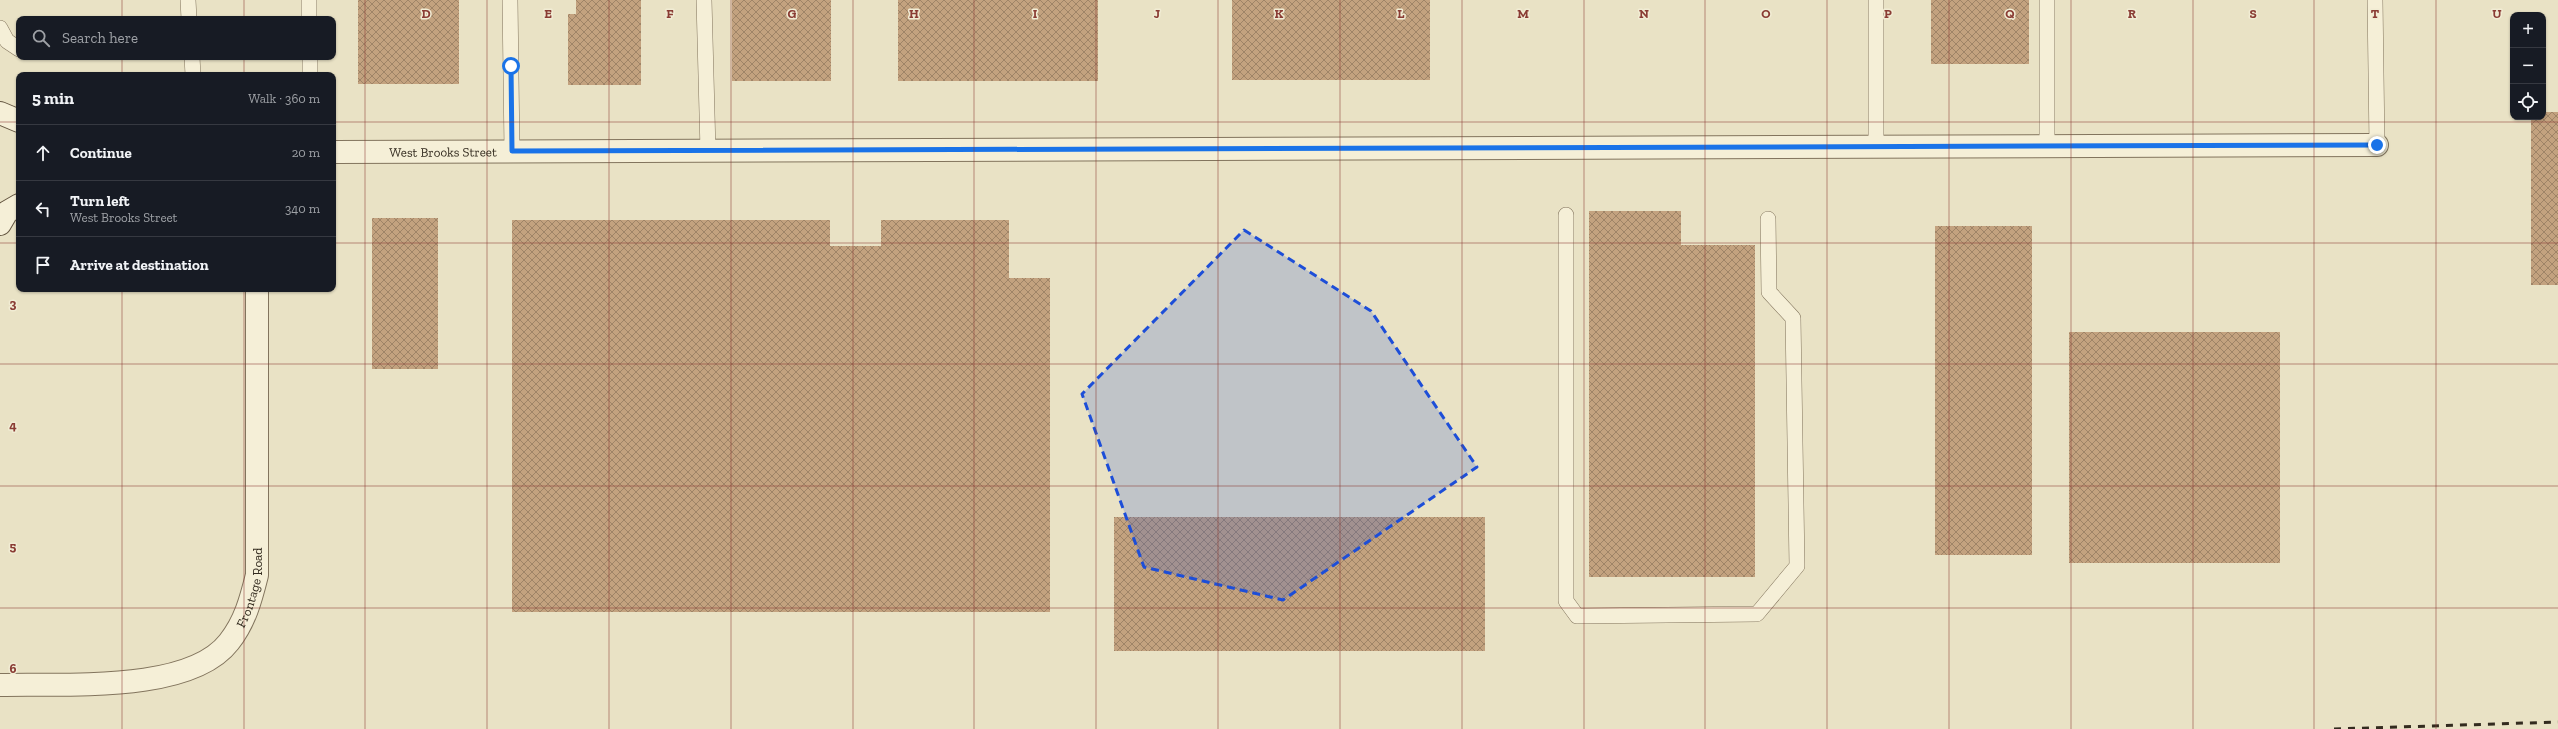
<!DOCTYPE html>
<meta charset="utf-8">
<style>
:root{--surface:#171b24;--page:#20242c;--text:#f1f3f6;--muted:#9ea1a6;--line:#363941}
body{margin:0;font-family:"Zilla Slab",serif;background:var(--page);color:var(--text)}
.controls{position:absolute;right:12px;top:12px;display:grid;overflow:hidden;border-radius:8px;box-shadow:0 1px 3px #0004}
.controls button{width:36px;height:36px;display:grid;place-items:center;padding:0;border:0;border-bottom:1px solid var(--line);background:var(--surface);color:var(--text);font:20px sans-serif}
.stop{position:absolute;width:12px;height:12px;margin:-9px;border:3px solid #1a73e8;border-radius:50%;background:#fff}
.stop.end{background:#1a73e8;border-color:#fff;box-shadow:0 1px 4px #0008}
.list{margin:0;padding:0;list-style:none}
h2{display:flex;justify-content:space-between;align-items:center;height:52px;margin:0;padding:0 16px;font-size:17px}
h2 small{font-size:13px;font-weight:400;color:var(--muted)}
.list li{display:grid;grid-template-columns:26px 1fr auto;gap:12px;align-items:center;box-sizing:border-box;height:56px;padding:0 16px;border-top:1px solid var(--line)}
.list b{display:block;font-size:15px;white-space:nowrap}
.list p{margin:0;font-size:13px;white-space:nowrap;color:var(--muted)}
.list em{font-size:13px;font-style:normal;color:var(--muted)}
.icon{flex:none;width:22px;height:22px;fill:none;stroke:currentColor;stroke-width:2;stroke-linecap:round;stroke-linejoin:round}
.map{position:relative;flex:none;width:2558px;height:729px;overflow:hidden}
.search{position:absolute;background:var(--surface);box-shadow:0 1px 3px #0004;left:16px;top:16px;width:320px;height:44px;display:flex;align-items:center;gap:10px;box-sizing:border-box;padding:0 14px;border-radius:8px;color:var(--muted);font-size:15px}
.panel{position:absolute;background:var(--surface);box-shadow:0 1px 3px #0004;left:16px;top:72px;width:320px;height:220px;border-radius:8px}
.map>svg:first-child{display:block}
.building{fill:url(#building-cross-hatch)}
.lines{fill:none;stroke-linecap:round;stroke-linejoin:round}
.service-casing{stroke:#82745d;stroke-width:16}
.minor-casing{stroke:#82745d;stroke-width:24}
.secondary-casing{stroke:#635540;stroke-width:24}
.service{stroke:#f5efd7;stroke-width:15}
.minor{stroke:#f5efd7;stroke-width:22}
.secondary{stroke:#f5efd7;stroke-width:22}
.rail{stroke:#332b1f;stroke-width:3;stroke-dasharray:7 7;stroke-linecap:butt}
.route{stroke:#1a73e8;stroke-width:5}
.marked{fill:#1d4ed8;fill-opacity:0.2;stroke:#1d4ed8;stroke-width:3;stroke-dasharray:8 5;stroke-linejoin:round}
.grid{fill:none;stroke:#8a3c34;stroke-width:1;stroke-opacity:0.55}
.labels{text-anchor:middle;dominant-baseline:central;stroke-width:3;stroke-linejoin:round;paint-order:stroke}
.street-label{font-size:13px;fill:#332b1f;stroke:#f1ecd4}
.grid-label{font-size:13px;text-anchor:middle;font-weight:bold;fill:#8a3c34;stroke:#f1ecd4;stroke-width:3;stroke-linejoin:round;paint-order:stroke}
</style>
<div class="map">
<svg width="2558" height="729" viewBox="0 0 2558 729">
<defs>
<pattern id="building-cross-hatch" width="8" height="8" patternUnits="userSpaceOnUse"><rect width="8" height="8" fill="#c3a27f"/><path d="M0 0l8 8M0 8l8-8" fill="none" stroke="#9f8467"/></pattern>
</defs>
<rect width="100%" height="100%" fill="#e9e2c5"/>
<!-- building -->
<g class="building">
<rect x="358" y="0" width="101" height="84"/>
<path d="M 576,0 L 641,0 L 641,85 L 568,85 L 568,14 L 576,14 Z"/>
<rect x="732" y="0" width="99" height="81"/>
<rect x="898" y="0" width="200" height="81"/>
<rect x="1232" y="0" width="198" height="80"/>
<rect x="1931" y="0" width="98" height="64"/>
<path d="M 2543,112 L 2558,112 L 2558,285 L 2531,285 L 2531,117 L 2543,117 Z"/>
<path d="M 1589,211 L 1681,211 L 1681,245 L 1755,245 L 1755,577 L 1589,577 Z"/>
<rect x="372" y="218" width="66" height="151"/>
<path d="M 512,220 L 830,220 L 830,246 L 881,246 L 881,220 L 1009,220 L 1009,278 L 1050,278 L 1050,612 L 512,612 Z"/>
<rect x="1935" y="226" width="97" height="329"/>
<rect x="2069" y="332" width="211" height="231"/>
<rect x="1114" y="517" width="371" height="134"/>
</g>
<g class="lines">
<!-- service casing -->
<g class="service-casing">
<g id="service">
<path d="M 188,0 L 189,19"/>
<path d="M 309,0 L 309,19"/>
<path d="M 510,0 L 512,151"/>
<path d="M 704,0 L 708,151"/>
<path d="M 2375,0 L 2377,145"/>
<path d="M 0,28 L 7,41 L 19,49"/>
<path d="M 192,57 L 193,75"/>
<path d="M 310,57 L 310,75"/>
<path d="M 2047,146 L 2047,0"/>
<path d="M 1876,147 L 1876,0"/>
<path d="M 1566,215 L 1566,601 L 1577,616 L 1757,614 L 1797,566 L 1793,318 L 1769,292 L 1768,219"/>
</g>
</g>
<!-- minor casing -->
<g class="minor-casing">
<g id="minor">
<path id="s1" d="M 333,152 L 2377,145"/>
<path id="s2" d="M 0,685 C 61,683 189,694 229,642 C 245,622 251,599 257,575 L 257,289"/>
</g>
</g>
<!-- secondary casing -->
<g class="secondary-casing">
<g id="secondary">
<path d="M 0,113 L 19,121"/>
<path d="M 0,224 L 7,212 L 19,205"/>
</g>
</g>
<!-- service -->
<use href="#service" class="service"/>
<!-- minor -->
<use href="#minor" class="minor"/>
<!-- secondary -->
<use href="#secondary" class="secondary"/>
<!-- rail -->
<path class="rail" d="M 2334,729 L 2558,722"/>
</g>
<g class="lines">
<!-- route -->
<path class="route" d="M 511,66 L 512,151 L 2377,145"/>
</g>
<!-- marked area -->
<path class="marked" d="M 1244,230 L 1371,311 L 1477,467 L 1283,600 L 1144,567 L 1082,394 Z"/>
<!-- grid -->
<path class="grid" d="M 122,0 L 122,19M 244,0 L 244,19M 365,0 L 365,729M 487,0 L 487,729M 609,0 L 609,729M 731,0 L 731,729M 853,0 L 853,729M 974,0 L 974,729M 1096,0 L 1096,729M 1218,0 L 1218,729M 1340,0 L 1340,729M 1462,0 L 1462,729M 1584,0 L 1584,729M 1705,0 L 1705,729M 1827,0 L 1827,729M 1949,0 L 1949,729M 2071,0 L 2071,729M 2193,0 L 2193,729M 2314,0 L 2314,729M 2436,0 L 2436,729M 122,57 L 122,75M 244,57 L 244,75M 0,122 L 19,122M 333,122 L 2558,122M 0,243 L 19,243M 333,243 L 2558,243M 122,289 L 122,729M 244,289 L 244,729M 0,364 L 2558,364M 0,486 L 2558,486M 0,608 L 2558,608"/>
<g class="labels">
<!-- street labels -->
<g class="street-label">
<text stroke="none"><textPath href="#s1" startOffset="110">West Brooks Street</textPath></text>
<text stroke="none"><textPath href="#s2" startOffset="299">Frontage Road</textPath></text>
</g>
</g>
<g class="grid-label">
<text x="426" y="18">D</text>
<text x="548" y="18">E</text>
<text x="670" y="18">F</text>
<text x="792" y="18">G</text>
<text x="914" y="18">H</text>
<text x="1035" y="18">I</text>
<text x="1157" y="18">J</text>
<text x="1279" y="18">K</text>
<text x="1401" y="18">L</text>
<text x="1523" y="18">M</text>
<text x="1644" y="18">N</text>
<text x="1766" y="18">O</text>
<text x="1888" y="18">P</text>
<text x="2010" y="18">Q</text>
<text x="2132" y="18">R</text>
<text x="2253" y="18">S</text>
<text x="2375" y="18">T</text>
<text x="2497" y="18">U</text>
<text x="13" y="308">3</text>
<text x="13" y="430">4</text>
<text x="13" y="551">5</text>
<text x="13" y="673">6</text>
</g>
</svg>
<div class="controls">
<button>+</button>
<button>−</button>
<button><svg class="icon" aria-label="locate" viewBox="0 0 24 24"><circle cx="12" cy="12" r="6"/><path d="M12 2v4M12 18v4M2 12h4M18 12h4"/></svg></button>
</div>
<div class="stop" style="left:511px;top:66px"></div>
<div class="stop end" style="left:2377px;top:145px"></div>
<div class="search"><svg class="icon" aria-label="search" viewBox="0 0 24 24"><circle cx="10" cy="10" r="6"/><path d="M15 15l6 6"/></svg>Search here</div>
<section class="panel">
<h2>5 min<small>Walk · 360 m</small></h2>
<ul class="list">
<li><svg class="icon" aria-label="ahead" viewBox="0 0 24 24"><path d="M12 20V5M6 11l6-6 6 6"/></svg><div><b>Continue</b></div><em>20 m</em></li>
<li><svg class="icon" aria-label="left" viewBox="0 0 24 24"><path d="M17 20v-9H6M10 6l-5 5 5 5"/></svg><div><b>Turn left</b><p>West Brooks Street</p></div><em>340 m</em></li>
<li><svg class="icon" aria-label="arrive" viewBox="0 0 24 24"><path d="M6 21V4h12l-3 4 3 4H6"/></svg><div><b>Arrive at destination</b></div></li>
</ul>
</section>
</div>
